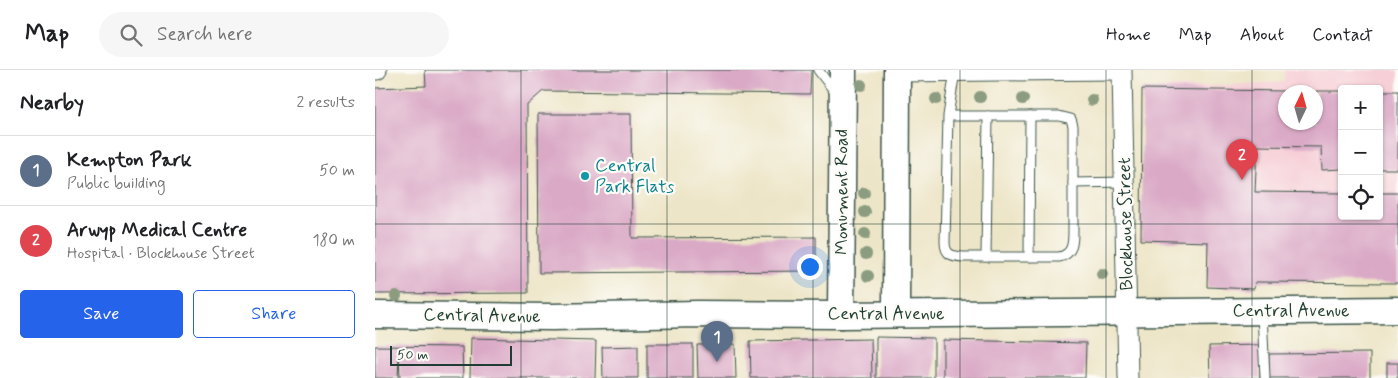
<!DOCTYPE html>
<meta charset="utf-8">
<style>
:root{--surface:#fff;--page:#f6f6f6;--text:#202124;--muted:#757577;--line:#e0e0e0;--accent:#2563eb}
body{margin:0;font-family:Mynerve,sans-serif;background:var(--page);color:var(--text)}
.controls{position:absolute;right:15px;top:15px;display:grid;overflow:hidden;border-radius:5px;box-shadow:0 1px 4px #0004}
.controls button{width:45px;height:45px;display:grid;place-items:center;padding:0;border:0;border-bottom:1px solid var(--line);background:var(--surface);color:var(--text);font:25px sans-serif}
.compass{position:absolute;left:903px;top:15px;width:45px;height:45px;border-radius:50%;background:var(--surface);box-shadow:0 1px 4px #0004;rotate:5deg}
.scale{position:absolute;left:15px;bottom:12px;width:122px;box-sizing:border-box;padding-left:5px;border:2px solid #1f3d34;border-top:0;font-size:14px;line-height:18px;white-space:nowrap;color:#1f3d34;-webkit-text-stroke:4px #fdfcf7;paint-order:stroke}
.you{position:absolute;left:434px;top:196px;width:18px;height:18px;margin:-12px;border:4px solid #fff;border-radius:50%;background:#1a73e8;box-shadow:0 0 0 8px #1a73e833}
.badge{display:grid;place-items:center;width:32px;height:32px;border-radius:50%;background:var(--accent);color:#fff;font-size:16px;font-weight:700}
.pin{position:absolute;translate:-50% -41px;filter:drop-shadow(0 1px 2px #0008)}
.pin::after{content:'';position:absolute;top:26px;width:18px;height:15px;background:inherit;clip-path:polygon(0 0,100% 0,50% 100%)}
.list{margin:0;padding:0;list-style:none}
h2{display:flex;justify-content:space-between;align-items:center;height:65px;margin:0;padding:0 20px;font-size:21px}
h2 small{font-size:16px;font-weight:400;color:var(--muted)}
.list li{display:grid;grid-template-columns:32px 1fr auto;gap:15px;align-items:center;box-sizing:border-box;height:70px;padding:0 20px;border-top:1px solid var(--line)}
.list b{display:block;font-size:19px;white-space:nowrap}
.list p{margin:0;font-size:16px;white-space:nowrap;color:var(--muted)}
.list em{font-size:16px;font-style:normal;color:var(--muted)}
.actions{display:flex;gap:10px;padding:15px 20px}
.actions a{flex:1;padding:11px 0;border:1px solid var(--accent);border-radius:5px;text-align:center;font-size:18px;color:var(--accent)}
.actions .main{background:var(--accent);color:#fff}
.icon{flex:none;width:28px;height:28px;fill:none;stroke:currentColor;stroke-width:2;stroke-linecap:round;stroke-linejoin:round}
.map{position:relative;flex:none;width:1023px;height:308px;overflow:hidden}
header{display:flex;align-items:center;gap:30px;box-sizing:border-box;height:70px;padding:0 25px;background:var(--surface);border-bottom:1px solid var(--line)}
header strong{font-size:24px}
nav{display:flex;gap:28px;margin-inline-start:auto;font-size:18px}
.search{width:350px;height:45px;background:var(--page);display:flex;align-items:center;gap:12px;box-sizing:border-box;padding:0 18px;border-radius:28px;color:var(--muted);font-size:19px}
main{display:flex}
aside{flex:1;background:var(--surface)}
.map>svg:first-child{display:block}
.built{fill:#f6cfd7;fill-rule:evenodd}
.building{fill:#daa9c6}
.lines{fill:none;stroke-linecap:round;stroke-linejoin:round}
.lane-casing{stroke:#3e564a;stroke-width:11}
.street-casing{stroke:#3e564a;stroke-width:21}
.secondary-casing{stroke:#3e564a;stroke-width:29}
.lane{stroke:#fff;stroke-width:9}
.street{stroke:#fff;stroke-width:19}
.secondary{stroke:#fff;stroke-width:26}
.tree{fill:#8b9c80}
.grid{fill:none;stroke:#1f3d34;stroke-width:1;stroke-opacity:0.55}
.culture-dot{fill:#0f9aa8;stroke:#fdfcf7;stroke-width:2}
.labels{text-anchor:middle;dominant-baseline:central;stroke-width:4.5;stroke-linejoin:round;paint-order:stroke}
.culture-label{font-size:18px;fill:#0d838f;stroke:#fdfcf7;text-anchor:start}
.street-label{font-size:18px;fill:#1f3d34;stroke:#fdfcf7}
</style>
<header>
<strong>Map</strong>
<div class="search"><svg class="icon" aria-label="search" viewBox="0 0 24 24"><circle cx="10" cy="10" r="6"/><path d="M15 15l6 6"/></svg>Search here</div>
<nav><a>Home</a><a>Map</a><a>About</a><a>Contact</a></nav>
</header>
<main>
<aside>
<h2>Nearby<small>2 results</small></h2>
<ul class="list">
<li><span class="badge" style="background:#5c6f8a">1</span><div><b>Kempton Park</b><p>Public building</p></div><em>50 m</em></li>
<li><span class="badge" style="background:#e0444e">2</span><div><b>Arwyp Medical Centre</b><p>Hospital · Blockhouse Street</p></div><em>180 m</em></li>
</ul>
<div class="actions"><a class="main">Save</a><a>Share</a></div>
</aside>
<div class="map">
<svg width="1023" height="308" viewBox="0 0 1023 308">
<rect width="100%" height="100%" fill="#fdfcf7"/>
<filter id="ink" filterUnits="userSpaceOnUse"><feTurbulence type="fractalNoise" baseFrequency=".02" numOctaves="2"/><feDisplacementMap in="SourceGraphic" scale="10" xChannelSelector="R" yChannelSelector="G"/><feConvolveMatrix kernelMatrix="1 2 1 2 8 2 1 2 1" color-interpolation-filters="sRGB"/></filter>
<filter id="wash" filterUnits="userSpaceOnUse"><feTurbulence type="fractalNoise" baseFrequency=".0096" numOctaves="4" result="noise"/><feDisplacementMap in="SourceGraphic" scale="20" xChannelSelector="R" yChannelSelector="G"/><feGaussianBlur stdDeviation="1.12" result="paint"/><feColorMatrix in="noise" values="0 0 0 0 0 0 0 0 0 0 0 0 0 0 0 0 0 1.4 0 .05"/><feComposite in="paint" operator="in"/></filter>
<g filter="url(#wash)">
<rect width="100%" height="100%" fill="#ede5c7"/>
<!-- built -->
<path class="built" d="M 910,0 L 1023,0 L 1023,213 L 880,212 L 879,219 L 832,217 L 833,172 L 766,170 L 767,19 L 909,12 ZM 967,19 L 1004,19 L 1004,146 L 967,146 ZM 911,22 L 941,22 L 941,52 L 911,52 Z"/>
<g id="blocks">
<!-- building -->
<g class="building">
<path d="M 50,0 L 436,0 L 435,24 L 168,21 L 152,35 L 153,223 L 0,224 L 0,18 L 51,16 Z"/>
<path d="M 767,19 L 911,21 L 911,52 L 941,52 L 941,21 L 967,21 L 967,99 L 947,100 L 946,77 L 882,76 L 880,122 L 967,123 L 967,146 L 1004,146 L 1004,123 L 1023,123 L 1023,213 L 880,212 L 879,219 L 832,217 L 833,172 L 766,170 Z"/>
<rect x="1004" y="21" width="19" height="78"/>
<path d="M 163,44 L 256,44 L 257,168 L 441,167 L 441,201 L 164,203 Z"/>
<path d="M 501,267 L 559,268 L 559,308 L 501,308 Z"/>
<path d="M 96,268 L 221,271 L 220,308 L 95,308 Z"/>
<path d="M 496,269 L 497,308 L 376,308 L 375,271 Z"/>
<path d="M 568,270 L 711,273 L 710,308 L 568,308 Z"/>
<rect x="272" y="274" width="46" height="34"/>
<path d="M 360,274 L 361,308 L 323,308 L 322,275 Z"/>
<path d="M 885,275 L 885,308 L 835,308 L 834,276 Z"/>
<path d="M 0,276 L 87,277 L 88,308 L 25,308 L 24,284 L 23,308 L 0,308 Z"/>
<path d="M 263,276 L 263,308 L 228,308 L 227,277 Z"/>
<path d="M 995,283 L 995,308 L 894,308 L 894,284 Z"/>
<rect x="1012" y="293" width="11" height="15"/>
</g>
</g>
</g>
<g filter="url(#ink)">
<use href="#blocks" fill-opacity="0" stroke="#3e564a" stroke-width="1"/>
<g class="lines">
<!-- lane casing -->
<g class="lane-casing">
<g id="lane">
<path d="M 443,0 L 463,26"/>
<path d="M 573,46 L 684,46 L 696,49 L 698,56 L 698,158 C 698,171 699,184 684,187 L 588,187 C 577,186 570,185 570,172 L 573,46 L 580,1"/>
<path d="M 698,113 L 750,112"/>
<path d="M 611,187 L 613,46"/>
<path d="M 654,187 L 655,46"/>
<path d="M 887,243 L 890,308"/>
</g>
</g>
<!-- street casing -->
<g class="street-casing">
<g id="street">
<path d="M 0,0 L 2,0"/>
<path d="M 747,0 L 753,308"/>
<path d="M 522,2 L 740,0"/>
</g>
</g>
<!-- secondary casing -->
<g class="secondary-casing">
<g id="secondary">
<path d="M 521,244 L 522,0"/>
<path d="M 0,245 L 177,247 L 322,244 L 466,245 L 1023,240"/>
<path d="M 466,245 L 468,0"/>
</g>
</g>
<!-- lane -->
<use href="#lane" class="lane"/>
<!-- street -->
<use href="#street" class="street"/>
<!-- secondary -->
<use href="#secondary" class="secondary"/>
</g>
<!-- trees -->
<g class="tree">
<circle cx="486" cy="15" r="6"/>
<circle cx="605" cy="27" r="6"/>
<circle cx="561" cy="29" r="6"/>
<circle cx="648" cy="29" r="6"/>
<circle cx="717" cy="30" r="6"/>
<circle cx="489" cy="123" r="6"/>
<circle cx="490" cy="142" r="6"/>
<circle cx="490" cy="164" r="6"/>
<circle cx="491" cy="184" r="6"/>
<circle cx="727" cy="204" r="6"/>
<circle cx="493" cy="206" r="6"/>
<circle cx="21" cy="226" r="6"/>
</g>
</g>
<!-- grid -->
<path class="grid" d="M 146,0 L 146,308M 292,0 L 292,308M 438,0 L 438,308M 585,0 L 585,308M 731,0 L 731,308M 877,0 L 877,308M 0,154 L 1023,154"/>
<!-- markers -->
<circle class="culture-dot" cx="210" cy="106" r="5"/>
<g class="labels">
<!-- culture labels -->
<g class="culture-label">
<text x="220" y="96">Central<tspan x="220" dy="21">Park Flats</tspan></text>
</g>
<!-- street labels -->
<g class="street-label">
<text transform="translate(467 122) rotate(-90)">Monument Road</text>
<text transform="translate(751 154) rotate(-91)">Blockhouse Street</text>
<text x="916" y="241">Central Avenue</text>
<text x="511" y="244">Central Avenue</text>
<text transform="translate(107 246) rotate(1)">Central Avenue</text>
</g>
</g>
</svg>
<div class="controls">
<button>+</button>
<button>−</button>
<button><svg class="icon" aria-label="locate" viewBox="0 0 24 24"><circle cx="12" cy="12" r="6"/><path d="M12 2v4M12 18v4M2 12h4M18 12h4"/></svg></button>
</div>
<svg class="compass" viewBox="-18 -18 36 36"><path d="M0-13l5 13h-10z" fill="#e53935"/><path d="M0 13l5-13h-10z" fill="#757577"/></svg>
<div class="scale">50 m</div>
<div class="you"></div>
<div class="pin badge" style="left:342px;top:292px;background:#5c6f8a">1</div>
<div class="pin badge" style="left:867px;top:110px;background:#e0444e">2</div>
</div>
</main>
